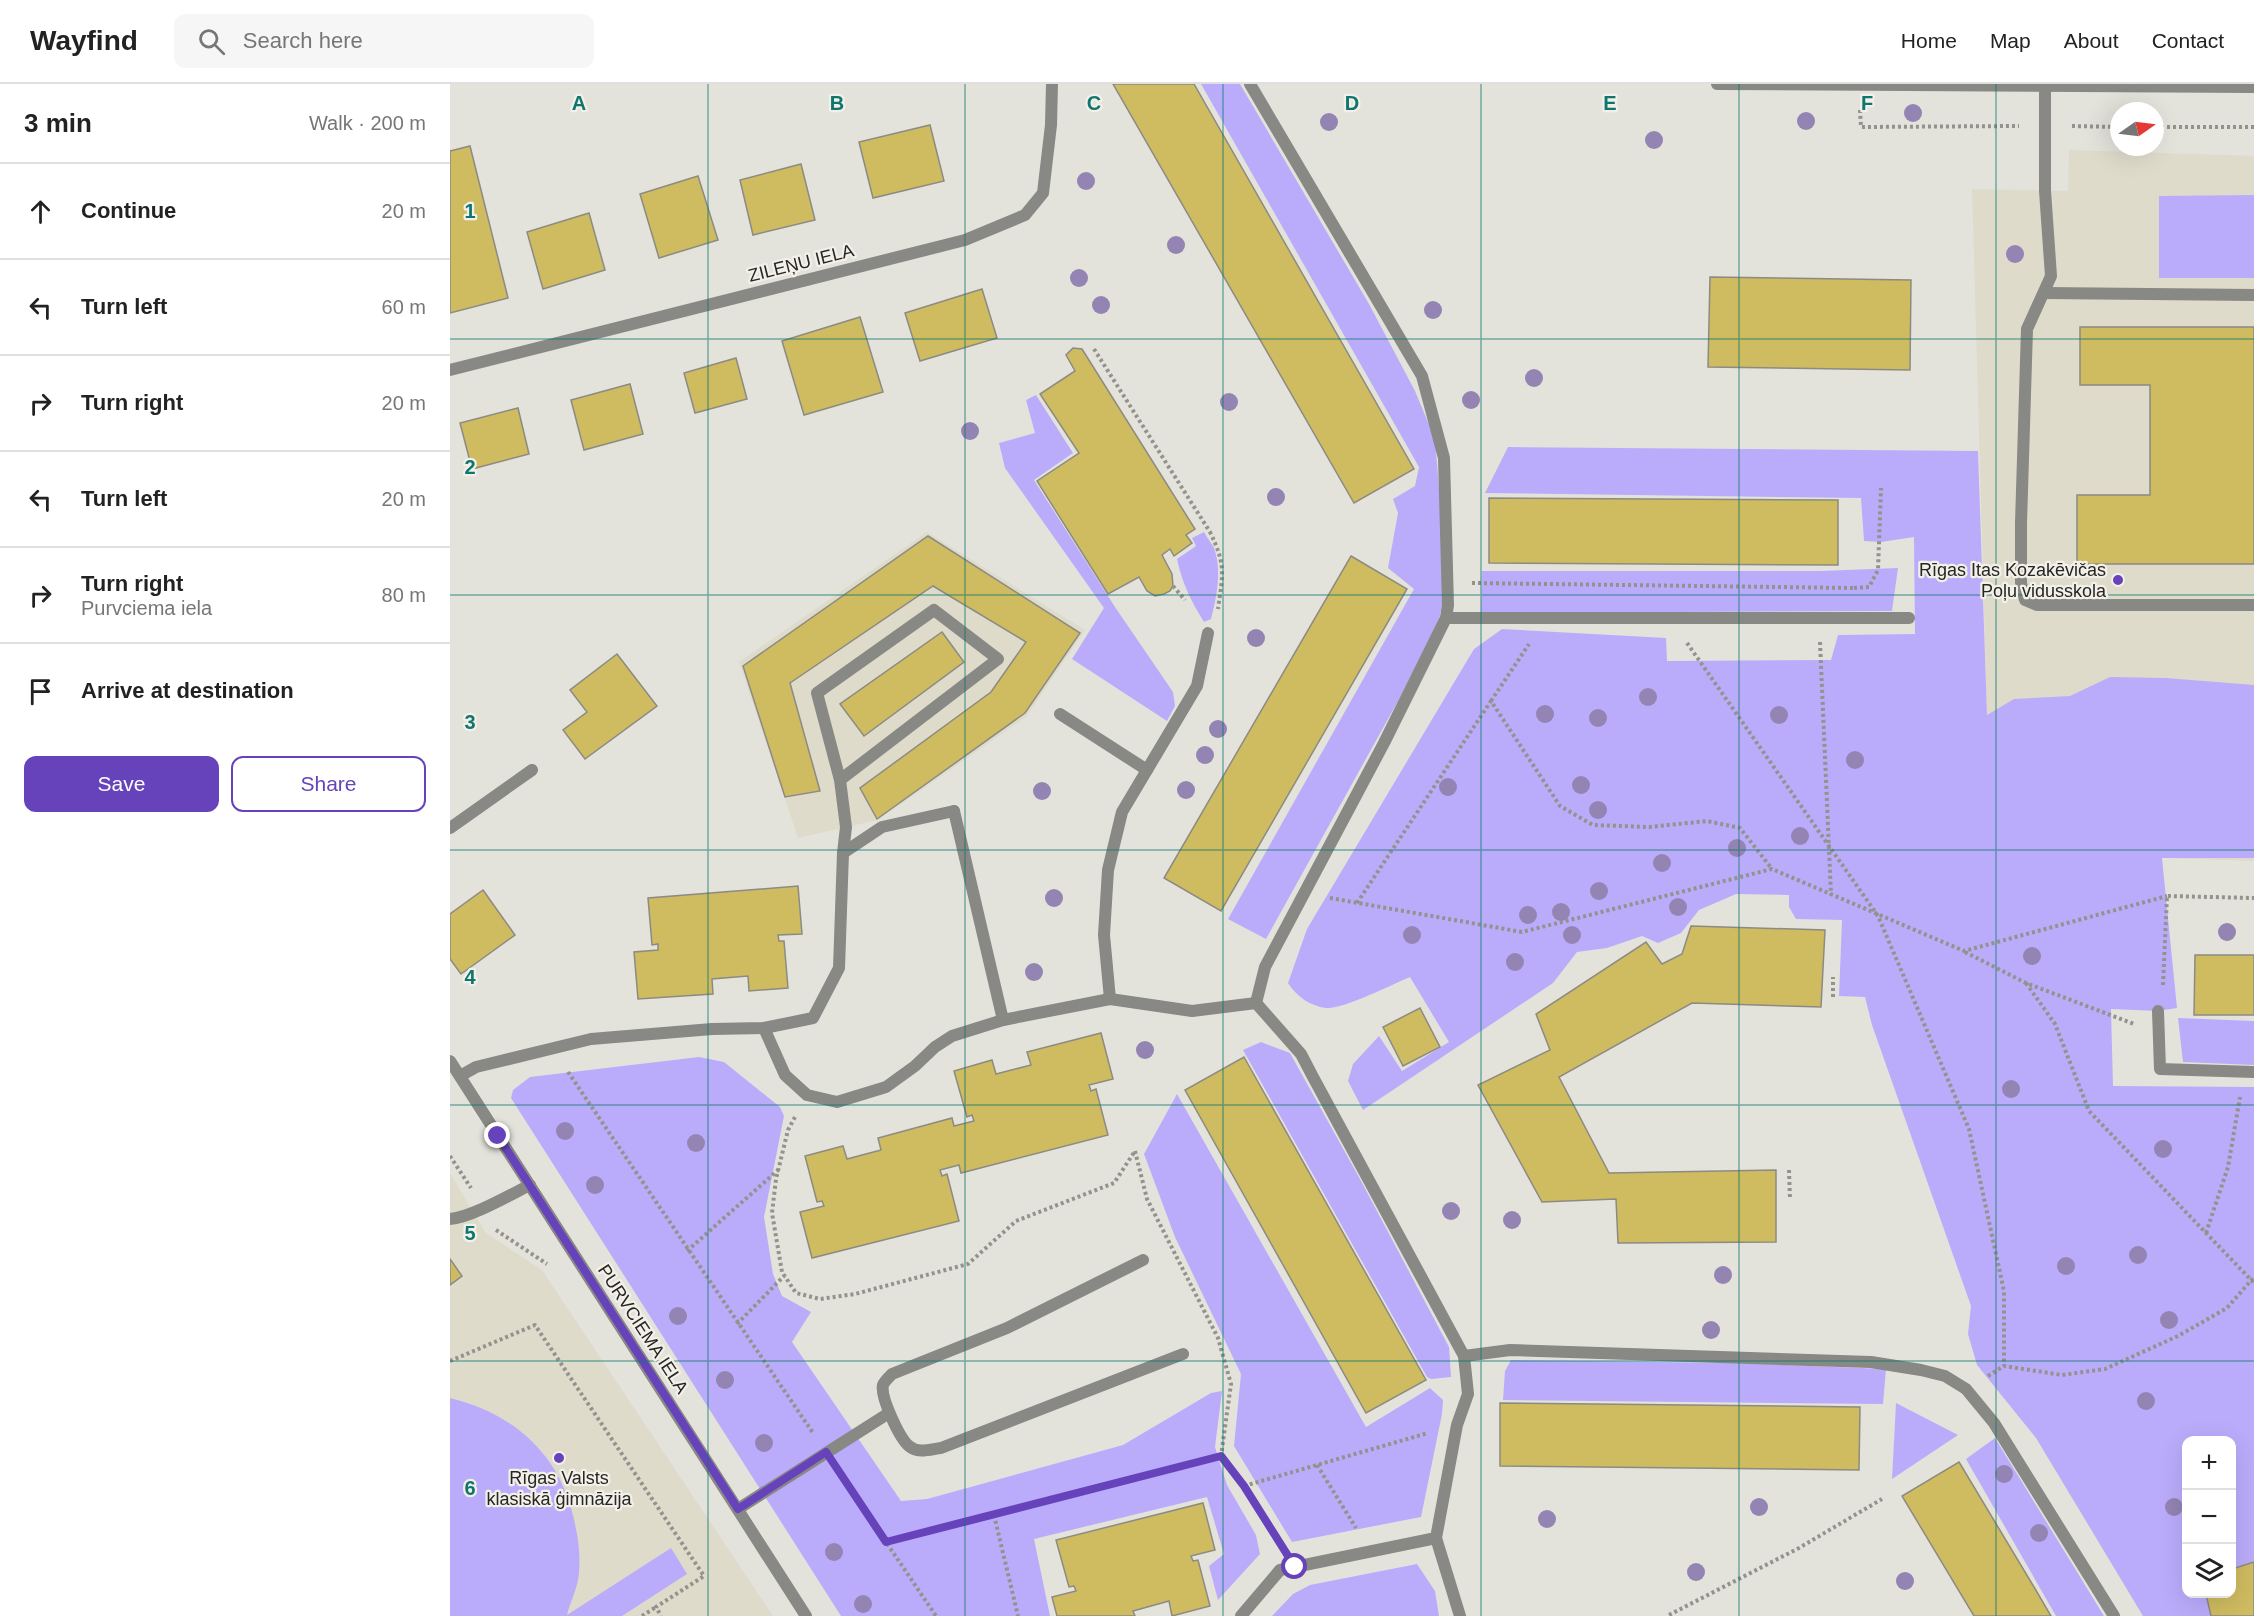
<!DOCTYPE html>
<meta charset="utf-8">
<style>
:root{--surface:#fff;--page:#f6f6f6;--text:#222;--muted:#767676;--line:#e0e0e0;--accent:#6743bb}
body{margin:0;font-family:Helvetica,sans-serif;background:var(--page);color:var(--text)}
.controls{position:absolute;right:18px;bottom:18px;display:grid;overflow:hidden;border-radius:12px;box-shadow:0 6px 24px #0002}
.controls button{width:54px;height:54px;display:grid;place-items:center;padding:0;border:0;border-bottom:2px solid var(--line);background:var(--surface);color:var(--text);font:30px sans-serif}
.compass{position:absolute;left:1660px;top:18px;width:54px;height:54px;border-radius:50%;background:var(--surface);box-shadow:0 6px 24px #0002;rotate:76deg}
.stop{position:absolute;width:18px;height:18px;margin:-14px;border:4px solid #6743bb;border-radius:50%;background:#fff}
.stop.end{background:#6743bb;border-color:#fff;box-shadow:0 2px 6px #0008}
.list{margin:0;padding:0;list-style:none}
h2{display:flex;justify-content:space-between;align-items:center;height:78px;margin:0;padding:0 24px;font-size:26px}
h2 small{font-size:20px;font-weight:400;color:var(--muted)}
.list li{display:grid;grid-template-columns:39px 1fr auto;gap:18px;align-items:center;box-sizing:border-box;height:96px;padding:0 24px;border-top:2px solid var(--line)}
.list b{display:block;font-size:22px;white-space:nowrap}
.list p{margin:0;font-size:20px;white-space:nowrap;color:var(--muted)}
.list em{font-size:20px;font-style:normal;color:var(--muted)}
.actions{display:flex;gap:12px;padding:18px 24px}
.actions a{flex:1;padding:14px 0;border:2px solid var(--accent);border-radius:12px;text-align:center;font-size:21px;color:var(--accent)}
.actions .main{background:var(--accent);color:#fff}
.icon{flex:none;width:33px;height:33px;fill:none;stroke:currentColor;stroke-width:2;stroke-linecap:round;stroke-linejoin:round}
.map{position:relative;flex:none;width:1804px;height:1532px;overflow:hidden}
header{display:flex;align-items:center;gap:36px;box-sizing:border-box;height:84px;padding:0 30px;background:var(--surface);border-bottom:2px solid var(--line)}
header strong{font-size:28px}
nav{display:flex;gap:33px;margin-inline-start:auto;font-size:21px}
.search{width:420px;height:54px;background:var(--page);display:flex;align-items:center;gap:15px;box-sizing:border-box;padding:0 21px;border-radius:12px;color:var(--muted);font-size:22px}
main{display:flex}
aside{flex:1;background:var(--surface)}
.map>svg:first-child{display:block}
.built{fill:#dedbcb}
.green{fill:#bbacfb}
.building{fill:#cfbb60;stroke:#8c8b83;stroke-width:1.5}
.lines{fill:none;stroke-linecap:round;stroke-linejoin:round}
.path{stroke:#93928d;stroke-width:4;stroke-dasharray:3 3;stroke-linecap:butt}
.service{stroke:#888884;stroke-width:12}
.minor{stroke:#888884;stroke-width:12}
.tree{fill:#9384b3}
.route{stroke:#6743bb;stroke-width:8}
.grid{fill:none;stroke:#0f766e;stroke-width:1.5;stroke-opacity:0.55}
.poi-dot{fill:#6743bb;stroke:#f2f0e8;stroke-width:2}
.labels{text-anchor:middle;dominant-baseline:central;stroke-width:4.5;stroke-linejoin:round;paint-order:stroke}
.street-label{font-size:18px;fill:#262623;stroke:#f2f0e8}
.poi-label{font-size:18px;fill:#262623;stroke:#f2f0e8;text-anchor:end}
.grid-label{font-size:20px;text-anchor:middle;font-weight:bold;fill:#0f766e;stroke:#f2f0e8;stroke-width:4.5;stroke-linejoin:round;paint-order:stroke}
</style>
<header>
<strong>Wayfind</strong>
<div class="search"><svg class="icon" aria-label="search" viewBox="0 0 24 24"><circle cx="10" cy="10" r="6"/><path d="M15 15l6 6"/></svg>Search here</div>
<nav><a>Home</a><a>Map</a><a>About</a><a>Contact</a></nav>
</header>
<main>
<aside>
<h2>3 min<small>Walk · 200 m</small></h2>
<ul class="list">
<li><svg class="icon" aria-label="ahead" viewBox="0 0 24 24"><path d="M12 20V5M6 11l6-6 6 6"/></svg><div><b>Continue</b></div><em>20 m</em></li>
<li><svg class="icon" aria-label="left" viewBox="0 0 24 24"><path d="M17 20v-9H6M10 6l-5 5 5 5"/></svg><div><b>Turn left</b></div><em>60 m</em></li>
<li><svg class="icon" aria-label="right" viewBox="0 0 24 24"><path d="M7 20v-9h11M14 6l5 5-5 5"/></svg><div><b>Turn right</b></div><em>20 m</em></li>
<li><svg class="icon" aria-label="left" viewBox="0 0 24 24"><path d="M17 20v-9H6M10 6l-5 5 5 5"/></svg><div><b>Turn left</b></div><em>20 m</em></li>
<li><svg class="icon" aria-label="right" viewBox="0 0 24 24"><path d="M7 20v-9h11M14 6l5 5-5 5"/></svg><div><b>Turn right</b><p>Purvciema iela</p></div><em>80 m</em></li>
<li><svg class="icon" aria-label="arrive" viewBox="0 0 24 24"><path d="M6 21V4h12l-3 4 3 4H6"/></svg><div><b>Arrive at destination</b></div></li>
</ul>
<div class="actions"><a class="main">Save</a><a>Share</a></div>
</aside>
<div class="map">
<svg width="1804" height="1532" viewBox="0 0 1804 1532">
<rect width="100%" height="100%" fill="#e4e3db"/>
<!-- built -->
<g class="built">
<path d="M 1619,66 L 1804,72 L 1804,777 L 1712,774 L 1537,631 L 1522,105 L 1618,107 Z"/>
<path d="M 477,448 L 635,546 L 576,633 L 428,736 L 348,754 L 289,578 Z"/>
<path d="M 0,1089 L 36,1149 L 92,1186 L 323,1532 L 0,1532 Z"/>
</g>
<!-- green -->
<g class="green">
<path d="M 751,0 L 790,0 L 919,220 L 965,307 L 985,355 L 991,428 L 994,511 L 989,536 L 948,617 L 816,855 L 778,835 L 964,505 L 938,484 L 948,429 L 943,415 L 965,402 L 969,383 Z"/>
<path d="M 1804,111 L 1804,194 L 1709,194 L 1709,112 Z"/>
<path d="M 586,311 L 623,369 L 584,396 L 665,523 L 723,608 L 725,622 L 717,637 L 622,575 L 654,524 L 555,384 L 549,359 L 585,349 L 576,316 Z"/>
<path d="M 1058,363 L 1528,367 L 1537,631 L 1564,615 L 1620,612 L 1660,593 L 1716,594 L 1804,601 L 1804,774 L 1712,774 L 1727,924 L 1708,927 L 1661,925 L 1663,1002 L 1804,1003 L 1804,1478 L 1802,1480 L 1782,1485 L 1782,1356 L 1736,1356 L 1736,1510 L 1756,1510 L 1761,1532 L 1693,1532 L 1586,1354 L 1527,1281 L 1518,1250 L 1521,1222 L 1422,941 L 1415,913 L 1389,912 L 1392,836 L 1346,835 L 1339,823 L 1339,811 L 1286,810 L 1249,826 L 1231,849 L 1208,859 L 1192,852 L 1157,864 L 1127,868 L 1103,899 L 913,1026 L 898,997 L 903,980 L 929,952 L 952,987 L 999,958 L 960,893 C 943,900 892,926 876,924 C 860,922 846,912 838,899 L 857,845 L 1024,565 L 1052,545 L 1216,554 L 1217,577 L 1381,576 L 1388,551 L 1465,550 L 1464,453 L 1431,458 L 1414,457 L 1411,414 L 1035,409 Z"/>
<path d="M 754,448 C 757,453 761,459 764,464 C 772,486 767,513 761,535 L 754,538 C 741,517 732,499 727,475 L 746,462 L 742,454 Z"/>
<path d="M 1448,484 L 1442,527 L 1031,529 L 1032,487 L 1370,487 Z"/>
<path d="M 1728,934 L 1804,937 L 1804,981 L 1733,978 Z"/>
<path d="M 811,958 L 840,969 L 910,1095 L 999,1263 L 1001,1293 L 981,1295 L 977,1293 L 793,966 Z"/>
<path d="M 249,973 L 274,978 L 330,1023 L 334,1032 L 314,1133 L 323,1190 L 332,1212 L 361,1228 L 342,1258 L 451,1417 L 477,1415 L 673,1361 L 761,1309 L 772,1307 L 765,1363 L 777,1401 L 806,1451 L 810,1470 L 768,1516 L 759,1482 L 774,1470 L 757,1413 L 584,1455 L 600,1532 L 391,1532 L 61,1014 L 63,1006 L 80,993 Z"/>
<path d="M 727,1010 L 916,1343 L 980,1304 L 993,1316 L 992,1330 L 971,1433 L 842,1458 L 784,1362 L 791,1290 L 725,1153 L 694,1070 Z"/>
<path d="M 1061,1276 L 1287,1279 L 1436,1285 L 1433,1320 L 1053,1316 L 1055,1287 Z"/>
<path d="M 0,1314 C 66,1330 112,1373 125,1440 C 129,1458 131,1477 128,1496 C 126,1507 120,1519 117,1531 L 221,1464 L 237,1490 L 172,1532 L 0,1532 Z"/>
<path d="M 1446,1319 L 1508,1351 L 1442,1395 Z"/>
<path d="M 1545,1354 L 1654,1532 L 1606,1532 L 1516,1375 Z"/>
<path d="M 967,1480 L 985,1507 L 989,1532 L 822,1532 L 843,1510 L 860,1501 Z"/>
</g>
<!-- building -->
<g class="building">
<path d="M 663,0 L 744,0 L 964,385 L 904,419 Z"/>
<path d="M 480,41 L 494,97 L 423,114 L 409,58 Z"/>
<path d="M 20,62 L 58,214 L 0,229 L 0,67 Z"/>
<path d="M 351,80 L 365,136 L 303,151 L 290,96 Z"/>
<path d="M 248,92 L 268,156 L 209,174 L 190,110 Z"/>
<path d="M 139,129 L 155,186 L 93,205 L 77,148 Z"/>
<path d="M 1260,193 L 1461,196 L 1460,286 L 1258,283 Z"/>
<path d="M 532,205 L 547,254 L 470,277 L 455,229 Z"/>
<path d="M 410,233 L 433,308 L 354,331 L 332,257 Z"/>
<path d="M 1630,243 L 1804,243 L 1804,480 L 1627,480 L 1627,411 L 1700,411 L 1700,301 L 1630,301 Z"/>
<path d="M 623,264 L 632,265 L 745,445 L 736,451 L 742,459 L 724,472 L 720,465 L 712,471 L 722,490 L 723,502 L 720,507 L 714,510 L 705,512 L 697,507 L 689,493 L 658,510 L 587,397 L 629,369 L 590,310 L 625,287 L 616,271 Z"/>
<path d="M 286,274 L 297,315 L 245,329 L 234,289 Z"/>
<path d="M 180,300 L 193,350 L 134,366 L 121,316 Z"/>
<path d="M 68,324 L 79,370 L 22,385 L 10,339 Z"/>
<path d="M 1039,414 L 1388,416 L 1388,481 L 1039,479 Z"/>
<path d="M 478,452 L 630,549 L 575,629 L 427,735 L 410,704 L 541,608 L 576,558 L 483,502 L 340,599 L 370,707 L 335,713 L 293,582 Z"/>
<path d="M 901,472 L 957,505 L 771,827 L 714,794 Z"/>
<path d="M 492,548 L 514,578 L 414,652 L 390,620 Z"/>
<path d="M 167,570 L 207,622 L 135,675 L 113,646 L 137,628 L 120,606 Z"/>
<path d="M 348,802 L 352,850 L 328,851 L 329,857 L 334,857 L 338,904 L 299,907 L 298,892 L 262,895 L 263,910 L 188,915 L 184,868 L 208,866 L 208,860 L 202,861 L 198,814 Z"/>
<path d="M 33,806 L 65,851 L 11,890 L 0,875 L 0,830 Z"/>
<path d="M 1241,842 L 1375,846 L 1371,923 L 1242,919 L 1109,993 L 1159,1089 L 1326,1086 L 1326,1158 L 1168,1159 L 1166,1115 L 1092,1118 L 1028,1001 L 1100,966 L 1086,930 L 1196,858 L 1212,880 L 1232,870 Z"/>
<path d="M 1745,871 L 1804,871 L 1804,931 L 1744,931 Z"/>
<path d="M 970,924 L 990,963 L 953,982 L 933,943 Z"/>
<path d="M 651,949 L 663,995 L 639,1001 L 641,1007 L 646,1005 L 658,1051 L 511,1089 L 509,1081 L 490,1086 L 492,1092 L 497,1090 L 509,1137 L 362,1174 L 350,1128 L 374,1122 L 372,1117 L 367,1118 L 355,1072 L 393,1062 L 397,1075 L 431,1066 L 428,1054 L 502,1034 L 504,1042 L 524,1037 L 522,1031 L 517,1033 L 504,987 L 542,976 L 546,990 L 581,981 L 577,968 Z"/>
<path d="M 794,973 L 976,1296 L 916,1329 L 735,1006 Z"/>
<path d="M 0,1175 L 12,1192 L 0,1201 Z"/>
<path d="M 1050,1319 L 1410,1323 L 1409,1386 L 1050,1382 Z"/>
<path d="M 1509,1378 L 1584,1503 L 1601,1532 L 1524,1532 L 1452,1412 Z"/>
<path d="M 753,1419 L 765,1466 L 741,1472 L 743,1477 L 748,1476 L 760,1522 L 722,1532 L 719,1517 L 683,1527 L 685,1532 L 607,1532 L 602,1513 L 626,1507 L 624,1502 L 619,1503 L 606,1456 Z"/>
<path d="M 1804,1478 L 1804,1532 L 1761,1532 L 1756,1510 L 1782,1510 L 1782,1485 Z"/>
</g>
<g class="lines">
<!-- path -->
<g class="path">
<path d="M 1410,26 L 1411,43 L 1569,42"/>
<path d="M 1622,42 L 1669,43"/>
<path d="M 1705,43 L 1804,43"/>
<path d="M 644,265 L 760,448 C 776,481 773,489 768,525"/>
<path d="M 1022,499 L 1404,504"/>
<path d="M 723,502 L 735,516"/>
<path d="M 1404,504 L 1419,503 L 1428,486 L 1431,404"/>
<path d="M 1370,558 L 1381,811"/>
<path d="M 1237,559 L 1428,832 L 1519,1045 L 1554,1207 L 1554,1282"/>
<path d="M 1041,617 L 1079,560"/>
<path d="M 880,814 L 1072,848 L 1322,785 L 1514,867 L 1717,812"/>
<path d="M 907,819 L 1041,617 L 1110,722 L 1143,741 L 1199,743 L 1257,737 L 1290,744 L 1322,785"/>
<path d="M 1515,868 L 1576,899 L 1684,940"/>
<path d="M 1576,899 L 1605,940 L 1639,1027 L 1804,1199"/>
<path d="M 1713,901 L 1717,812 L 1804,814"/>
<path d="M 1383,913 L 1383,893"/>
<path d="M 118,988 L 363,1349"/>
<path d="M 345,1033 L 338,1046 L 326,1095 L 322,1129 L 332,1188 L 346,1209 L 370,1215 L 405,1210 L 518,1180 L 566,1137 L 664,1099 L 685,1067"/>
<path d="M 685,1067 L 697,1115 L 768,1254 L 781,1300 L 771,1372"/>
<path d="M 0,1072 L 21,1104"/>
<path d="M 1339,1086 L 1340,1115"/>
<path d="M 46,1146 L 97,1180"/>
<path d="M 1756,1149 L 1778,1083 L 1790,1013"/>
<path d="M 237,1167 L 328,1086"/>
<path d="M 287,1240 L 334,1192"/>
<path d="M 0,1277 L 85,1241 L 254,1492 L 206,1523 L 211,1532"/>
<path d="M 1538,1292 L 1554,1282 L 1612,1291 L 1655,1285 L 1728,1252 L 1777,1224 L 1804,1193"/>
<path d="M 867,1381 L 906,1444"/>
<path d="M 390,1390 L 486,1532"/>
<path d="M 794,1402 L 978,1349"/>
<path d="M 544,1431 L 568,1532"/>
<path d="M 437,1458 L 771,1372 L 794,1402 L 830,1460"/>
<path d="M 1219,1531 L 1349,1464 L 1432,1415"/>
<path d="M 192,1532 L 206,1523"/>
</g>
<!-- service -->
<g class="service">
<path d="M 1595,2 L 1595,107 L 1601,192 L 1577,245 L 1571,439 L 1571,499 L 1575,516 L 1587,521 L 1804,521"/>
<path d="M 1594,209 L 1804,211"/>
<path d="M 610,630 L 697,686"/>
<path d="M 390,696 L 367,609 L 484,526 L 548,575 L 390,696 L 396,743 L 393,769"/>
<path d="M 0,744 L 82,686"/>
<path d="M 393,769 L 432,743 L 504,727"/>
<path d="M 0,1135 C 20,1134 60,1111 80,1101"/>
<path d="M 693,1176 L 557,1244 L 442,1290 C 439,1293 434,1298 433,1301 C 430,1313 450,1355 459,1362 C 468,1370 481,1365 491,1364 L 733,1270"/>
<path d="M 288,1425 L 439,1329"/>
</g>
<!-- minor -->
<g class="minor">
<path d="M 800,0 L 972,292 L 994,374 L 998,521 L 996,534 L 934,659 L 815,883 L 806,919"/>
<path d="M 1267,0 L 1804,3"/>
<path d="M 0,286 L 515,156 L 575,131 L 593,109 L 601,41 L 602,0"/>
<path d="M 996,534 L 1459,534"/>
<path d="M 504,727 L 553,936"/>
<path d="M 660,915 L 654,851 L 658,786 L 672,728 L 747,602 L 758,549"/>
<path d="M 1708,927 L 1710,985 L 1804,988"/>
<path d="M 314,944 L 335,991 L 357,1011 L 387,1018 L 436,1003 L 465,982 L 485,963 L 502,952 L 553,936 L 660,915 L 742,927 L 806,919"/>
<path d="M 0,977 L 356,1532"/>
<path d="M 10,992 L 26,983 L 141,955 L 262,945 L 314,944 L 363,934 L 389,884 L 393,769"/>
<path d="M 1014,1272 L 1060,1266 L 1421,1278 L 1471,1286 L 1495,1292 L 1516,1305 L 1544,1339 L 1664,1532"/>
<path d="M 986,1454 L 1010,1532"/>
<path d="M 791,1532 L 830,1486 L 986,1454 L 1007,1341 L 1018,1310 L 1014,1272 L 863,993 L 851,970 L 806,919"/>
</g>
</g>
<!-- trees -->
<g class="tree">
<circle cx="1463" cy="29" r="9"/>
<circle cx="1356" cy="37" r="9"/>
<circle cx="879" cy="38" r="9"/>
<circle cx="1204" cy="56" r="9"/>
<circle cx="636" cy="97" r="9"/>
<circle cx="726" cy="161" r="9"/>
<circle cx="1565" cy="170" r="9"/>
<circle cx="629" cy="194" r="9"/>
<circle cx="651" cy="221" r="9"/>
<circle cx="983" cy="226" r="9"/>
<circle cx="1084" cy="294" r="9"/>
<circle cx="1021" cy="316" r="9"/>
<circle cx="779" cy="318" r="9"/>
<circle cx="520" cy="347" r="9"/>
<circle cx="826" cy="413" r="9"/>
<circle cx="806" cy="554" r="9"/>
<circle cx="1198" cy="613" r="9"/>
<circle cx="1095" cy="630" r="9"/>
<circle cx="1329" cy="631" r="9"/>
<circle cx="1148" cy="634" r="9"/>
<circle cx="768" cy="645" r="9"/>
<circle cx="755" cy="671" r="9"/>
<circle cx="1405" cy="676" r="9"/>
<circle cx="1131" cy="701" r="9"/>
<circle cx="998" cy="703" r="9"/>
<circle cx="736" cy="706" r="9"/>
<circle cx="592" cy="707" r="9"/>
<circle cx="1148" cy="726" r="9"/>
<circle cx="1350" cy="752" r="9"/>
<circle cx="1287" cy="764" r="9"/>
<circle cx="1212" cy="779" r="9"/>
<circle cx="1149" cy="807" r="9"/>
<circle cx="604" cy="814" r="9"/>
<circle cx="1228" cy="823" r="9"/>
<circle cx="1111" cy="828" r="9"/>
<circle cx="1078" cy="831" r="9"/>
<circle cx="1777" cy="848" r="9"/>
<circle cx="962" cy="851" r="9"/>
<circle cx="1122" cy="851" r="9"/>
<circle cx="1582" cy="872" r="9"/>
<circle cx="1065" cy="878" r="9"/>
<circle cx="584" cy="888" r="9"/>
<circle cx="695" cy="966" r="9"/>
<circle cx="1561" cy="1005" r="9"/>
<circle cx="115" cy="1047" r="9"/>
<circle cx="246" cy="1059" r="9"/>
<circle cx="1713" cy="1065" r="9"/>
<circle cx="145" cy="1101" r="9"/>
<circle cx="1001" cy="1127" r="9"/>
<circle cx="1062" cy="1136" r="9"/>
<circle cx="1688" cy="1171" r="9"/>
<circle cx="1616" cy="1182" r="9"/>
<circle cx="1273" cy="1191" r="9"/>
<circle cx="228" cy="1232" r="9"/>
<circle cx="1719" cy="1236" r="9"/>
<circle cx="1261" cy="1246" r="9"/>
<circle cx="275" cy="1296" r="9"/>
<circle cx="1696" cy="1317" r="9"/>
<circle cx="314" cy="1359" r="9"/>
<circle cx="1554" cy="1390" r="9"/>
<circle cx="1309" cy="1423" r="9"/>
<circle cx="1724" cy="1423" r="9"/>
<circle cx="1097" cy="1435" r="9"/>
<circle cx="1589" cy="1449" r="9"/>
<circle cx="384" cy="1468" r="9"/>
<circle cx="1246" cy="1488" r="9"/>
<circle cx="1455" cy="1497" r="9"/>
<circle cx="413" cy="1520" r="9"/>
</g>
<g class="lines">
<!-- route -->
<path class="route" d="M 48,1052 L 288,1425 L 376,1368 L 436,1458 L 771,1372 L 794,1402 L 845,1483"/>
</g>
<!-- grid -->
<path class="grid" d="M 258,0 L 258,1532M 515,0 L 515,1532M 773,0 L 773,1532M 1031,0 L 1031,1532M 1289,0 L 1289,1532M 1546,0 L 1546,1532M 0,255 L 1804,255M 0,511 L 1804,511M 0,766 L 1804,766M 0,1021 L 1804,1021M 0,1277 L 1804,1277"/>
<!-- markers -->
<g class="poi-dot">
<circle cx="1668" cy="496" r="6"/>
<circle cx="109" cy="1374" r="6"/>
</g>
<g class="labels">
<!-- street labels -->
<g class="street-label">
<text transform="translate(351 179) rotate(-14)">ZILEŅU IELA</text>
<text transform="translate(193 1245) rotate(57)">PURVCIEMA IELA</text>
</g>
<!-- poi labels -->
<g class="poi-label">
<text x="1656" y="486">Rīgas Itas Kozakēvičas<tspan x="1656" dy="21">Poļu vidusskola</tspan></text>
<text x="109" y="1394" text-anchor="middle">Rīgas Valsts<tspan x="109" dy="21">klasiskā ģimnāzija</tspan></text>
</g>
</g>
<g class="grid-label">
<text x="129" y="26">A</text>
<text x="387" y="26">B</text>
<text x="644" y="26">C</text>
<text x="902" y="26">D</text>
<text x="1160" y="26">E</text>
<text x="1417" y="26">F</text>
<text x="20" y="134">1</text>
<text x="20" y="390">2</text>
<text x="20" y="645">3</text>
<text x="20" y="900">4</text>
<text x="20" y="1156">5</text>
<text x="20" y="1411">6</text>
</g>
</svg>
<div class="controls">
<button>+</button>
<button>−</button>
<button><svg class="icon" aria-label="layers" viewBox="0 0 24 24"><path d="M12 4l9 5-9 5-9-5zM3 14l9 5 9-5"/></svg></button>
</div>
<svg class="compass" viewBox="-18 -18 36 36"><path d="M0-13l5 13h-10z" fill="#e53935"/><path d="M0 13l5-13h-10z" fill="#767676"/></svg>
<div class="stop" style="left:845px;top:1483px"></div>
<div class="stop end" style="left:48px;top:1052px"></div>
</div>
</main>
